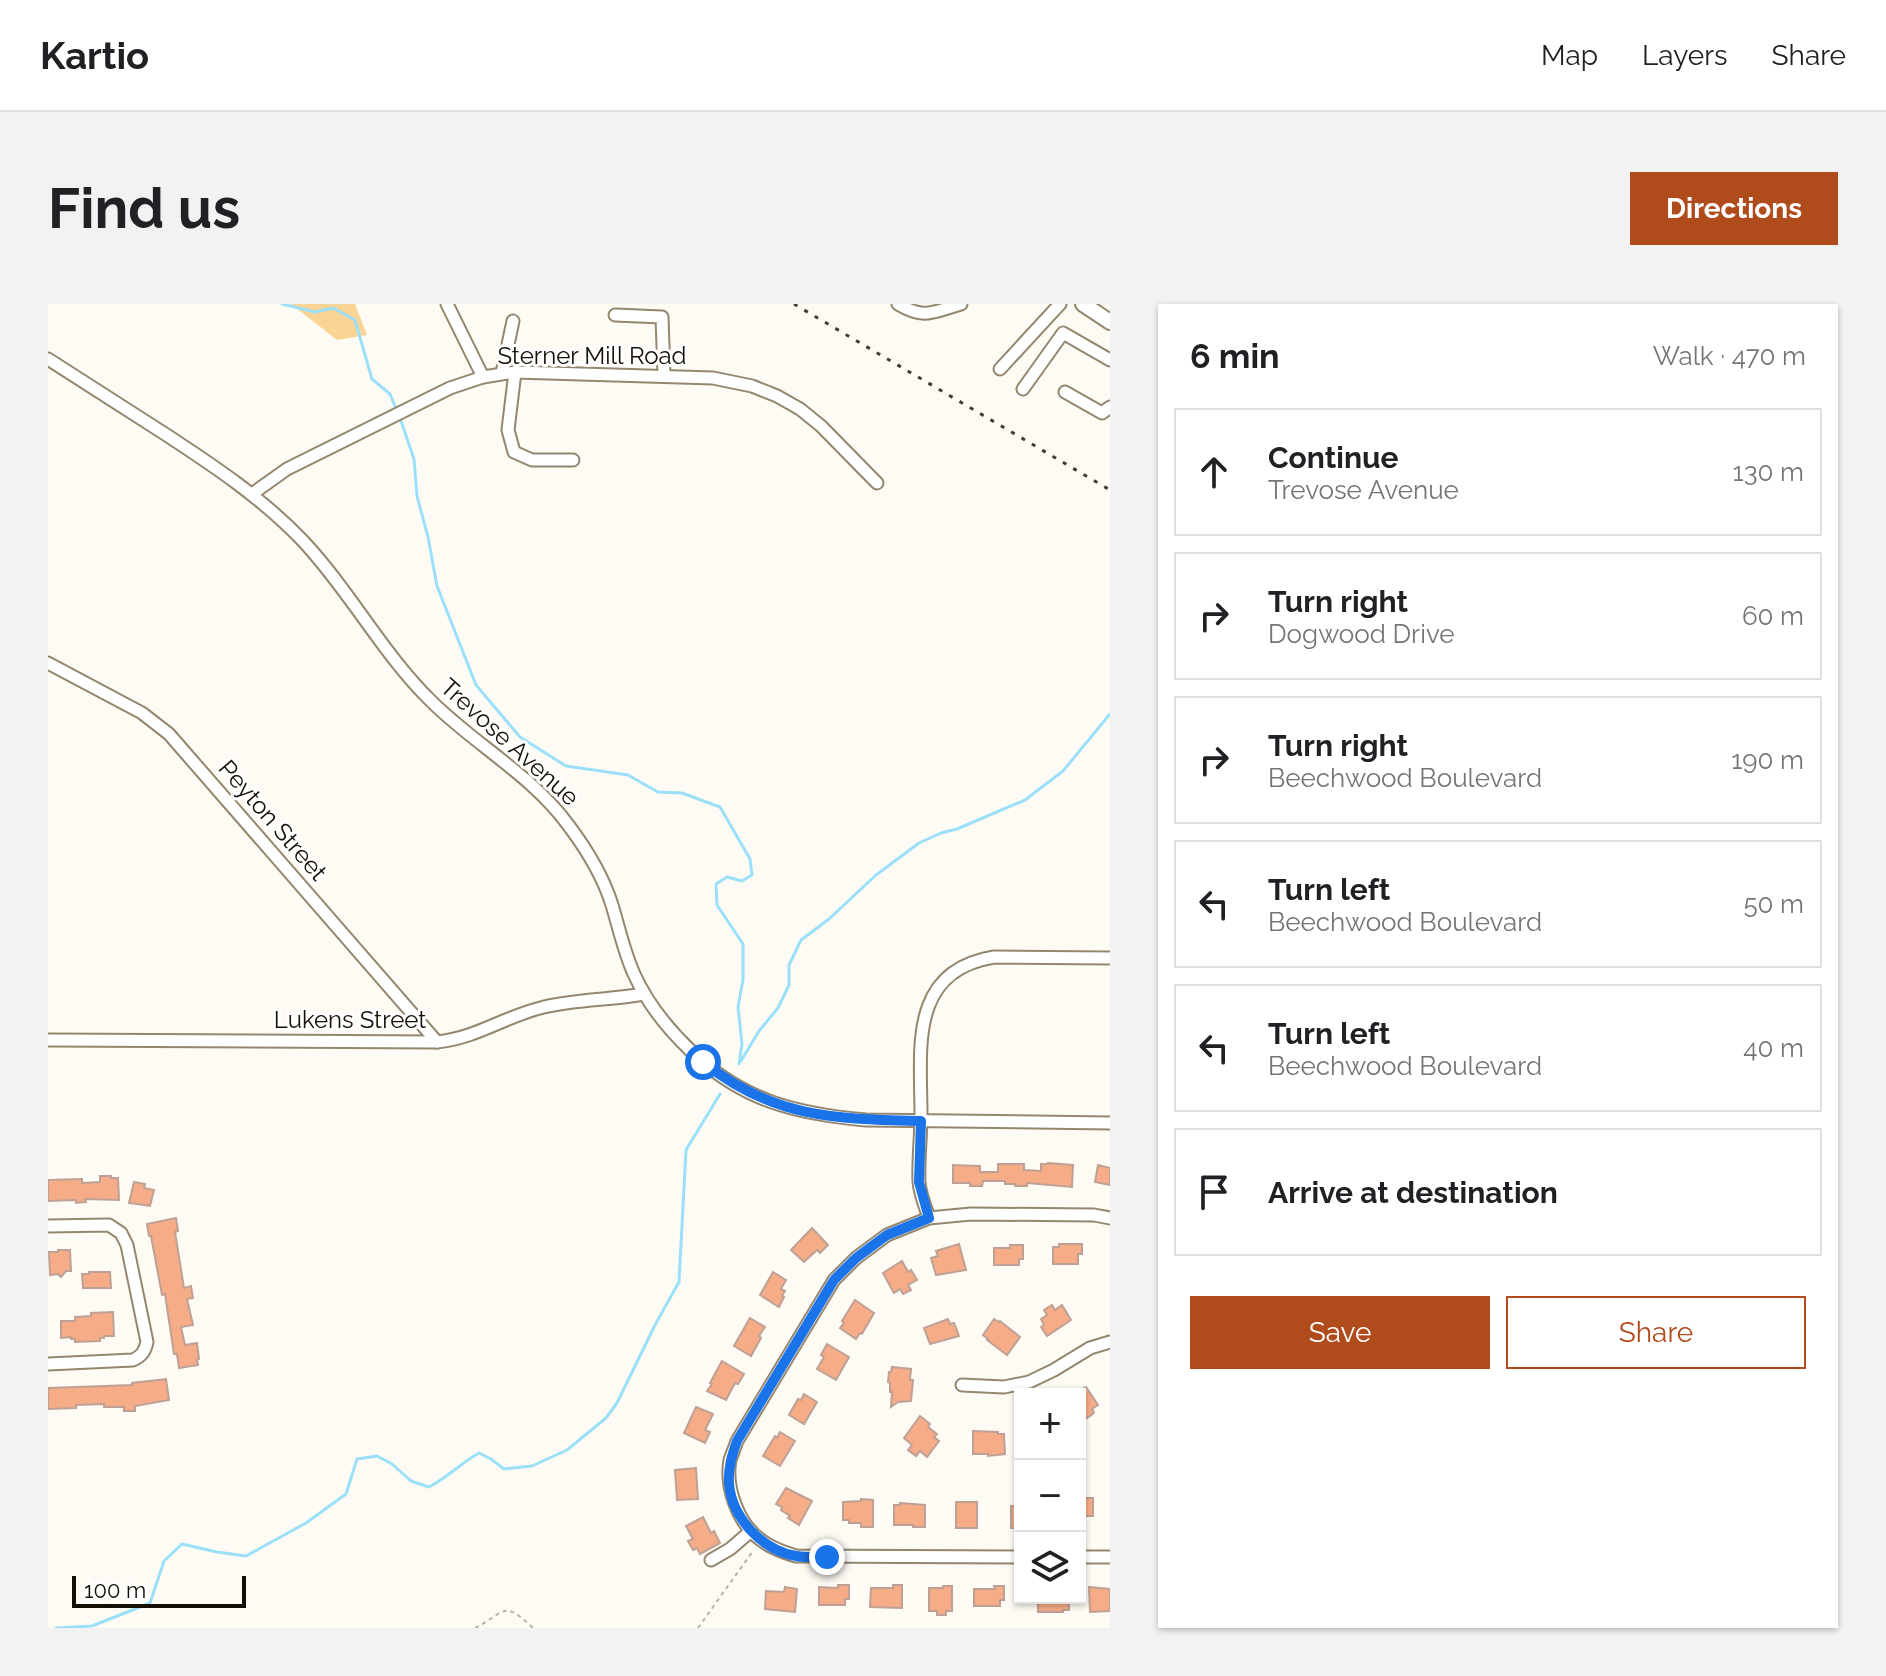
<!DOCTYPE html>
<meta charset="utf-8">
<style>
:root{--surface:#fff;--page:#f2f2f2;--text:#202124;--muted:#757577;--line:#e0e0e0;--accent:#b04b1c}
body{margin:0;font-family:Raleway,sans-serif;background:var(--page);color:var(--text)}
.controls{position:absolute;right:24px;bottom:24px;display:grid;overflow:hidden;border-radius:0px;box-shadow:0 2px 6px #0004}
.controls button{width:72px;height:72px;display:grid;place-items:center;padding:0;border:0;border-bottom:2px solid var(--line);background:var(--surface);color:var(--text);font:40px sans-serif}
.scale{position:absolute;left:24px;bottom:20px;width:174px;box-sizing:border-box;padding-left:8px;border:4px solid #150f06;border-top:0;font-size:22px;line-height:28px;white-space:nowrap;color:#150f06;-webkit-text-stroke:6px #fff;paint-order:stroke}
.stop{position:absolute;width:24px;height:24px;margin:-18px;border:6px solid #1a73e8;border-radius:50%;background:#fff}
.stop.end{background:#1a73e8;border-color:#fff;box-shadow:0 2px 8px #0008}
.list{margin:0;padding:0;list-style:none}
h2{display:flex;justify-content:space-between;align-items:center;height:104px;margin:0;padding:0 32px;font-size:34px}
h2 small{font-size:26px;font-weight:400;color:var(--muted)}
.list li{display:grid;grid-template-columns:52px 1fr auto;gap:24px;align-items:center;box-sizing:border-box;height:128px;margin:0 16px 16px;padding:0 16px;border:2px solid var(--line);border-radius:0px}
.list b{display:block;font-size:30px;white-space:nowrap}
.list p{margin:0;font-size:26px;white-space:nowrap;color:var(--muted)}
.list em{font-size:26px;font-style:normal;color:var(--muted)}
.actions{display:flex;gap:16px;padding:24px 32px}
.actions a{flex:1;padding:18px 0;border:2px solid var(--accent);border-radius:0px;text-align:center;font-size:28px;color:var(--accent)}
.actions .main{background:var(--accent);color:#fff}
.icon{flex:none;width:44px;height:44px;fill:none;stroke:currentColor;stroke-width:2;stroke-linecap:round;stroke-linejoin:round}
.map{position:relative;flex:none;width:1062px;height:1324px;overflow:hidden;border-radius:0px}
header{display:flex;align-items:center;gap:48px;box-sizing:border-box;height:112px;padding:0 40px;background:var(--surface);border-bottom:2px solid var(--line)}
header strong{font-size:38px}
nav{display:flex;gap:44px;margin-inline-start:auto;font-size:28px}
.intro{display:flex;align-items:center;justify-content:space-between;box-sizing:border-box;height:192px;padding:0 48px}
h1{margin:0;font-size:56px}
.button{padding:20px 36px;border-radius:0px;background:var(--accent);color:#fff;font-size:28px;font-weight:700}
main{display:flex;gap:48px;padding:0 48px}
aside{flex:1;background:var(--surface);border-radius:0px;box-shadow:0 2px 6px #0004}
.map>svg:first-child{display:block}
.green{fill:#f9d495}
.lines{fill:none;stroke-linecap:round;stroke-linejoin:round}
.stream{stroke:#9be0f8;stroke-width:3}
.building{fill:#f7ac88;stroke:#bea194;stroke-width:2}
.minor-casing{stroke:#95866e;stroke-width:15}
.major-casing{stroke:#95866e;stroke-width:18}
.path{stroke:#b7b3ac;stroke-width:2;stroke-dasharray:4 4;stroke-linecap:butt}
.minor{stroke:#fff;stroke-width:11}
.major{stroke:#fff;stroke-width:14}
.rail{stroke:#423d34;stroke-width:3;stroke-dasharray:4 8;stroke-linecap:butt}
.route{stroke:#1a73e8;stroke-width:10}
.labels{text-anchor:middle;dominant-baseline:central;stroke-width:6;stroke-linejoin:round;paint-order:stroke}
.street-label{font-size:24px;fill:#150f06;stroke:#fff}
</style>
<header>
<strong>Kartio</strong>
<nav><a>Map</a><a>Layers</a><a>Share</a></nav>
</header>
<div class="intro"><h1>Find us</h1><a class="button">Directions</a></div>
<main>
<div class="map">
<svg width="1062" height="1324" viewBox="0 0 1062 1324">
<rect width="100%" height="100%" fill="#fefbf5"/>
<!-- green -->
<path class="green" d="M 243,0 L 307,0 L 319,31 L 289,36 Z"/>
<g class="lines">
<!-- stream -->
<g class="stream">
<path d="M 234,0 L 267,8 L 285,4 L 307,16 L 324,75 L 342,90 L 349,107"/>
<path d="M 352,114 L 366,155 L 369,192 L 380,233 L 389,282 L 428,381 L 472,433 L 518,462 L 580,471 L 610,488 L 634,489 L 672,503 L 702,555 L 704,571 L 694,577 L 679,573 L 668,580 L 669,601 L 695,640 L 695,676 L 690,703 L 694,740 L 691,760"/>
<path d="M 693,757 L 711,727 L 730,704 L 741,681 L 741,661 L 753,636 L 781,615 L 828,571 L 871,539 L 893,529 L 909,525 L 977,496 L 1015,467 L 1062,410"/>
<path d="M 8,1324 L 44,1322 L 102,1299 L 116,1257 L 134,1240 L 169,1248 L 198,1252 L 258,1219 L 298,1190 L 309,1155 L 329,1152 L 344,1160 L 363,1177 L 381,1183 C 399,1174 413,1159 431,1149 L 443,1155 L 456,1165 L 484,1162 L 519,1146 L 558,1114 L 569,1099 L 607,1021 L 631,978 L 638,846 L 672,790"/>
</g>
</g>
<!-- building -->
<g class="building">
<path d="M 1000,859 L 1025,861 L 1024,883 L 979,879 L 979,882 L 967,882 L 967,880 L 957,880 L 957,877 L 935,877 L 934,882 L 922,882 L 922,879 L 905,879 L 905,861 L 932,862 L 932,868 L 950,868 L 950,860 L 976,860 L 976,866 L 993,867 L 993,860 L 1000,860 Z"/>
<path d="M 1050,861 L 1062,864 L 1062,881 L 1047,878 Z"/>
<path d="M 52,872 L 63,872 L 63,874 L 70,874 L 71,896 L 37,895 L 38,898 L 28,899 L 28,896 L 0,897 L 0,876 L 34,875 L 34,879 L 52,878 Z"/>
<path d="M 86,878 L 97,880 L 96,884 L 106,886 L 102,902 L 81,899 Z"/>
<path d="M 128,914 L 130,927 L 127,928 L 136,984 L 143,982 L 145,994 L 139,995 L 145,1021 L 133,1023 L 137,1041 L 149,1039 L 151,1055 L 149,1056 L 150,1061 L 131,1064 L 129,1050 L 126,1050 L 117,990 L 114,991 L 103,932 L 101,932 L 99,920 Z"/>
<path d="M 764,924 L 780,941 L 772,949 L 769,946 L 756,958 L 743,946 Z"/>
<path d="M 911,940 L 918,966 L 888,971 L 883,954 L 890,952 L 888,947 Z"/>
<path d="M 1011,940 L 1034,940 L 1034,950 L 1030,950 L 1030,960 L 1005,960 L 1005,943 L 1011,943 Z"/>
<path d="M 962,941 L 975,941 L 975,955 L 971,955 L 971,961 L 946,961 L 946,944 L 962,944 Z"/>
<path d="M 10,946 L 22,946 L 23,967 L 18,967 L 13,973 L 10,970 L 2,971 L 1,948 L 10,948 Z"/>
<path d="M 854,957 L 860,968 L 863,966 L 869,976 L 860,981 L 863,986 L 855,990 L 852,985 L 846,989 L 835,969 Z"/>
<path d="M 41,968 L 62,968 L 63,984 L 35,984 L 34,970 L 41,970 Z"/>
<path d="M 725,968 L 738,976 L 733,985 L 737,987 L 734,992 L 736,993 L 731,1003 L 712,991 Z"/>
<path d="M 807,996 L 826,1009 L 814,1030 L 812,1029 L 808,1035 L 792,1024 L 796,1019 L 794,1017 Z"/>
<path d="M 1004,1001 L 1007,1006 L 1014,1001 L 1023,1016 L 999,1032 L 993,1023 L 996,1021 L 993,1015 L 999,1011 L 996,1006 Z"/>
<path d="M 65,1008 L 66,1032 L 56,1032 L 56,1034 L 52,1034 L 52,1037 L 27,1038 L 27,1035 L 23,1035 L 23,1033 L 13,1034 L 13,1017 L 27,1017 L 27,1013 L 43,1012 L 43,1009 Z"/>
<path d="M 702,1014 L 717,1023 L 711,1032 L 713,1034 L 703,1052 L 686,1042 Z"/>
<path d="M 900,1015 L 902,1020 L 906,1019 L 911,1032 L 882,1040 L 876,1024 Z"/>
<path d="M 946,1015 L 951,1018 L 952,1017 L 972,1033 L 959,1051 L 939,1036 L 940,1035 L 935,1031 Z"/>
<path d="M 779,1040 L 801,1053 L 788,1076 L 769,1065 L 776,1053 L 773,1051 Z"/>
<path d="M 674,1057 L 696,1070 L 690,1080 L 687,1079 L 678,1096 L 659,1087 L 664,1080 L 662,1079 Z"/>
<path d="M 844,1063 L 863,1065 L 862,1076 L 865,1076 L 863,1097 L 850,1098 L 843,1103 L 844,1088 L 842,1088 L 842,1079 L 840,1078 L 841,1068 L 843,1068 Z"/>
<path d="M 118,1075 L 121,1096 L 87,1102 L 87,1107 L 76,1107 L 76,1103 L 56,1103 L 56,1100 L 28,1101 L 28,1104 L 0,1105 L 0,1084 L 84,1081 L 84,1079 Z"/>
<path d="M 1038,1083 L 1050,1101 L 1044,1105 L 1046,1109 L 1039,1114 L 1036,1110 L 1032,1113 L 1032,1086 Z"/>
<path d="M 756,1090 L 769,1098 L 756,1120 L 741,1111 L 750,1095 L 753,1096 Z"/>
<path d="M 648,1103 L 665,1110 L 657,1126 L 662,1128 L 657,1139 L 636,1129 Z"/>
<path d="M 872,1112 L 882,1120 L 880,1123 L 889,1130 L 886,1133 L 891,1137 L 879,1153 L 872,1147 L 868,1152 L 860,1146 L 864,1141 L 856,1134 Z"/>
<path d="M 925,1127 L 950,1128 L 950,1130 L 956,1130 L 957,1150 L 940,1152 L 940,1150 L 925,1150 Z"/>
<path d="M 732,1128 L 747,1137 L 732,1162 L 715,1152 L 727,1132 L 729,1134 Z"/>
<path d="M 648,1164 L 650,1195 L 629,1196 L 627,1166 Z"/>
<path d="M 738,1184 L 764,1197 L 751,1221 L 740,1214 L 742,1212 L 733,1206 L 734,1203 L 728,1200 Z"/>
<rect x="1032" y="1194" width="13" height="18"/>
<path d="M 813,1195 L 825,1196 L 825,1223 L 813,1223 L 813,1219 L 801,1219 L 801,1216 L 795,1216 L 795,1198 L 813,1197 Z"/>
<rect x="908" y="1198" width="21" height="26"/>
<path d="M 852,1199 L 877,1201 L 877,1223 L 865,1223 L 865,1221 L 846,1221 L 846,1201 L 852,1201 Z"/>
<rect x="963" y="1202" width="9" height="22"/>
<path d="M 655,1213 L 663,1229 L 666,1227 L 672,1239 L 652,1250 L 649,1244 L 645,1246 L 640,1237 L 645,1235 L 638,1222 Z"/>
<path d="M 790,1281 L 801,1281 L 801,1295 L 797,1295 L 797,1301 L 771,1301 L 771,1283 L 790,1284 Z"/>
<path d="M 845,1281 L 854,1281 L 854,1304 L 822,1303 L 823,1284 L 845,1284 Z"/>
<path d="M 895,1282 L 904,1282 L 904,1307 L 898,1307 L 898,1311 L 889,1311 L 889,1307 L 881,1307 L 881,1284 L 895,1284 Z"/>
<path d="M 946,1282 L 956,1282 L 956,1296 L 952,1296 L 952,1302 L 926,1302 L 926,1285 L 947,1285 Z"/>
<path d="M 737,1283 L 749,1285 L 747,1308 L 717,1305 L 718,1287 L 736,1288 Z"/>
<path d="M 1041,1283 L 1062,1285 L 1062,1307 L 1042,1308 Z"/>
<path d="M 990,1294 L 1021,1294 L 1021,1306 L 1015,1306 L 1015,1308 L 990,1308 Z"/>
</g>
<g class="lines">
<!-- minor casing -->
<g class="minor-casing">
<g id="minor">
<path d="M 399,0 L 435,73"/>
<path d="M 850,0 C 877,16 885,8 913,0"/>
<path d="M 567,11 L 614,13 L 616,72"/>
<path d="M 0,55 C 39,80 78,105 117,130 C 166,162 214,194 255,237 C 302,287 334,349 383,397 C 427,441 484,471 521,522 C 539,546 555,572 564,601 C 571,624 576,648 586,670 C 599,699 620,725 643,747 C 694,797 749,810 818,816 L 1062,819"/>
<path d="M 952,65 L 1012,0"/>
<path d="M 467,68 L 460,126 L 466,148 L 484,156 L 525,156"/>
<path d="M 454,69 L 465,17"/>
<path d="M 975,85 L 1015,29 L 1062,56"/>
<path d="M 1017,88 L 1054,109 L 1062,103"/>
<path d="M 204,190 L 239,165 L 402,84 L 435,73 L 467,68 L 665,74 L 704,82 L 729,92 L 752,105 L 773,122 L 829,179"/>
<path d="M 0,359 L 94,409 L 121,430 L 389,738"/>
<path d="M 0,736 L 389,738 C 429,734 457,712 496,703 C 529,695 563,696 596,690"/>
<path d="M 881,914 C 877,902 872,890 871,878 C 870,856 873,833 873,811 C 873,745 860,667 946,653 L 1062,654"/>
<path d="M 0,922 L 61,921 L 73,929 L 79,941 L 99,1038 C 97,1047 94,1052 85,1056 L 0,1060"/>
<path d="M 914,1081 L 956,1083 L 981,1078 L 1006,1066 L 1042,1044 L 1062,1038"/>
<path d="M 972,1253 L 748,1252 C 735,1248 723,1244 713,1236 C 690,1220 677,1183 682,1156 C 684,1150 687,1143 689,1137 L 786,976 L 808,954 L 839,931 L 881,914 L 923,910 L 1046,911 L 1062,914"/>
<path d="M 1032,1253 L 1062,1253"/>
<path d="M 663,1256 L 682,1245 L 703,1227"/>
</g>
</g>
<!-- major casing -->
<g class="major-casing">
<path id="major" d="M 1035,0 L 1062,18"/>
</g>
<!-- path -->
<g class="path">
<path d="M 427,1324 C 459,1308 454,1295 485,1324"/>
<path d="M 650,1324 L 705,1247"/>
</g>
<!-- minor -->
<use href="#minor" class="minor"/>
<!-- major -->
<use href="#major" class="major"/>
<!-- rail -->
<path class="rail" d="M 746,0 L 1062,186"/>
</g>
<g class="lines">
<!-- route -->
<path class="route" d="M 655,758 C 725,814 787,815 873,817 L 871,878 L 881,914 L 839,931 L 808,954 L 786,976 L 689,1137 C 684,1151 680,1164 681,1180 C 684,1214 715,1247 748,1252 C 758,1254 769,1252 779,1253"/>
</g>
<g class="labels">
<!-- street labels -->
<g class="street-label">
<text x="544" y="51">Sterner Mill Road</text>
<text transform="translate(462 438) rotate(42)">Trevose Avenue</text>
<text transform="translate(225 516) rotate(49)">Peyton Street</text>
<text x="302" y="715">Lukens Street</text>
</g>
</g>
</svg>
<div class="controls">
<button>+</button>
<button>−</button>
<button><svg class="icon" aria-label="layers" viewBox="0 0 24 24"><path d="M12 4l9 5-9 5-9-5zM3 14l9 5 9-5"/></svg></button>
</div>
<div class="scale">100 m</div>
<div class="stop" style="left:655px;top:758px"></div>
<div class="stop end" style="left:779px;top:1253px"></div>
</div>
<aside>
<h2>6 min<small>Walk · 470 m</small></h2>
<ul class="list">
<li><svg class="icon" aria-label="ahead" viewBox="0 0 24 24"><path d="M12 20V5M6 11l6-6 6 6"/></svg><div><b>Continue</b><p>Trevose Avenue</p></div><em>130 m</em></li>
<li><svg class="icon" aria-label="right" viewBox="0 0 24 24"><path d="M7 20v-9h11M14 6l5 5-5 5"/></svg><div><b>Turn right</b><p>Dogwood Drive</p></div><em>60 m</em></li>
<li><svg class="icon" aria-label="right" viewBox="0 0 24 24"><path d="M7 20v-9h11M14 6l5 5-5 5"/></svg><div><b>Turn right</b><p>Beechwood Boulevard</p></div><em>190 m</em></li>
<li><svg class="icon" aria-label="left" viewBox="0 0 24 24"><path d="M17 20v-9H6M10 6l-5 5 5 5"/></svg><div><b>Turn left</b><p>Beechwood Boulevard</p></div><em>50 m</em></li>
<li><svg class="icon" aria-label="left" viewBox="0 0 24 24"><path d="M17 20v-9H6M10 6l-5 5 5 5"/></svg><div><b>Turn left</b><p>Beechwood Boulevard</p></div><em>40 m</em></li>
<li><svg class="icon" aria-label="arrive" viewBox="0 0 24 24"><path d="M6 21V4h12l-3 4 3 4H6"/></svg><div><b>Arrive at destination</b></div></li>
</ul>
<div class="actions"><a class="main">Save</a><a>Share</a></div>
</aside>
</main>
